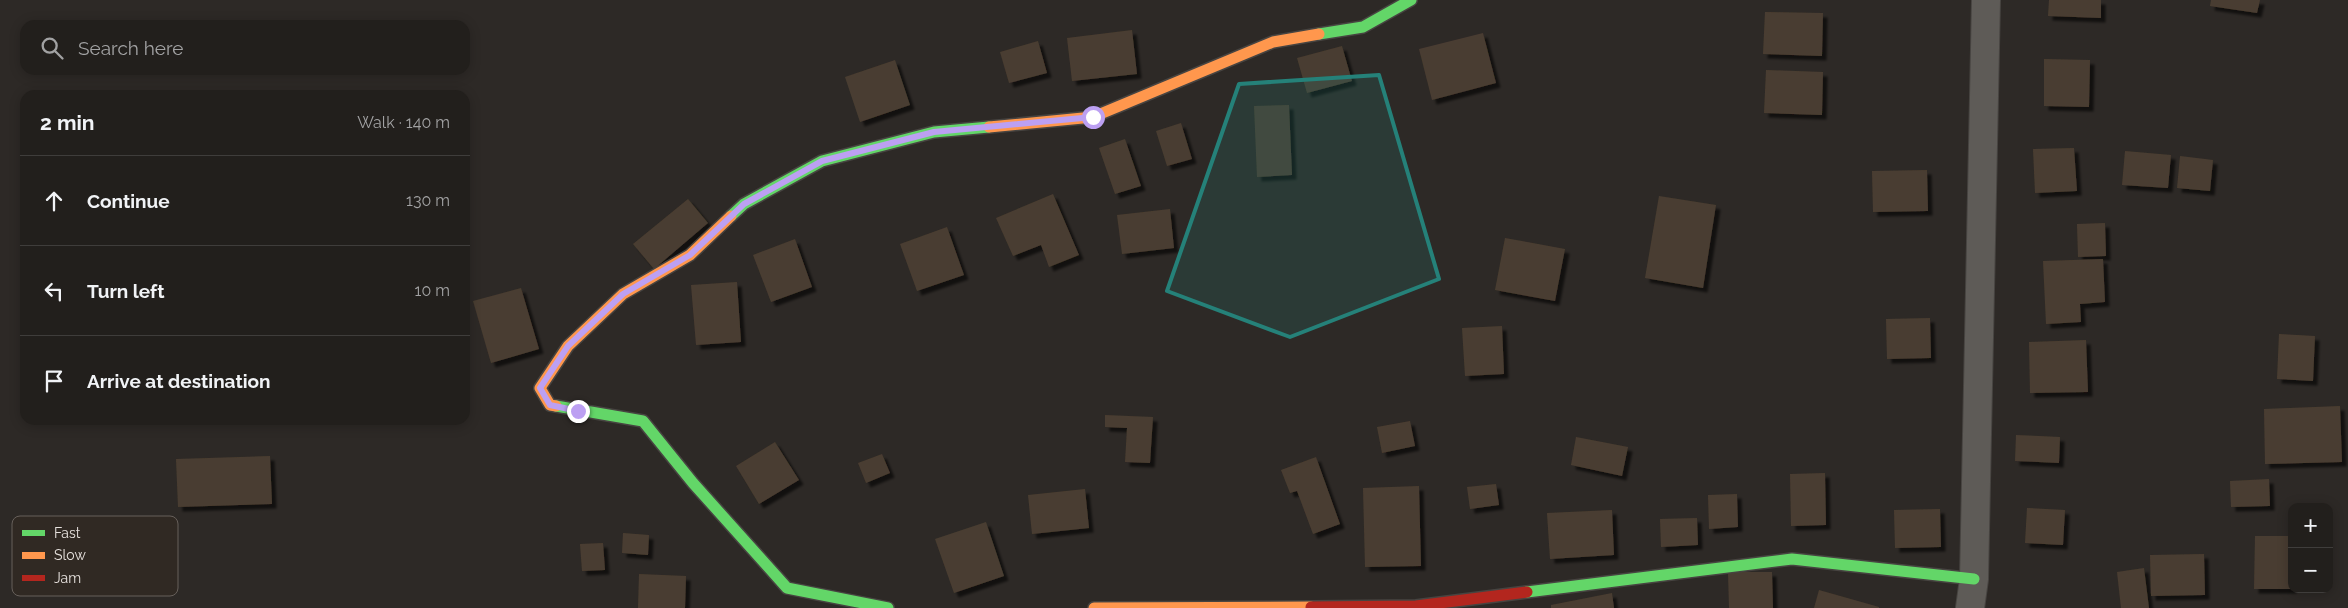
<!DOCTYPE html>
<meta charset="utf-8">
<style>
:root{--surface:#221f1c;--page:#2e2c29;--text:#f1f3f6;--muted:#a2a2a3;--line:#3f3d3b}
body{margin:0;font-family:Raleway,sans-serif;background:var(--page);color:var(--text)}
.controls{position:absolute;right:15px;bottom:15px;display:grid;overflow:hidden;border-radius:10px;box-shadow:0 2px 12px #0003}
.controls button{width:45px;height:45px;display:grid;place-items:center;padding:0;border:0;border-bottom:1px solid var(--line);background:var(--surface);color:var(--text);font:25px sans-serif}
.stop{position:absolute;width:15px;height:15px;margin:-11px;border:4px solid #bca0f2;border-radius:50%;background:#fff}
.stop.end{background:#bca0f2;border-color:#fff;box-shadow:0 1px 5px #0008}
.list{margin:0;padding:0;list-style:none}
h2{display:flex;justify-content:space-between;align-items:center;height:65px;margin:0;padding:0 20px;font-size:21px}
h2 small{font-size:16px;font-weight:400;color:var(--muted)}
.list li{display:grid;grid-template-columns:32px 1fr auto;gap:15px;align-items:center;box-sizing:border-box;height:90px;padding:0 20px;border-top:1px solid var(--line)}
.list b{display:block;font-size:19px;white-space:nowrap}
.list em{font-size:16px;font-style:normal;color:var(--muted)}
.icon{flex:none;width:28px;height:28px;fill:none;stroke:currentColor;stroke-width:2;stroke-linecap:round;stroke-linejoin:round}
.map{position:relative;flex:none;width:2348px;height:608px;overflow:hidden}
.search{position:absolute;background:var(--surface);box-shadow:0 2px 12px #0003;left:20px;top:20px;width:450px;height:55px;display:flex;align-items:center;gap:12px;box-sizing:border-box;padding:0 18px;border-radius:15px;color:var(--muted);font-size:19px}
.panel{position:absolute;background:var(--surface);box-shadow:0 2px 12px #0003;left:20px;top:90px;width:450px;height:335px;border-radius:15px}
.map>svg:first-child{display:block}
.building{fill:#4a3d30;filter:url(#shadow)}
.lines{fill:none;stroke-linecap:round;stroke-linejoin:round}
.street-casing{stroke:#474441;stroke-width:30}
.fast-casing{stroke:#474441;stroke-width:14}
.slow-casing{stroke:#474441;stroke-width:14}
.jam-casing{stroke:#474441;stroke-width:14}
.street{stroke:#5e5b57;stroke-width:28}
.fast{stroke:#63d668;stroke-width:11}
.slow{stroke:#ff974d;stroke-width:11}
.jam{stroke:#b3261e;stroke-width:11}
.route{stroke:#bca0f2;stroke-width:6}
.marked{fill:#258179;fill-opacity:0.2;stroke:#258179;stroke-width:4;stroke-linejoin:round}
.key{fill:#302923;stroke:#67605b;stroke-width:1}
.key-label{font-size:14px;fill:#e7e2de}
</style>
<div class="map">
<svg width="2348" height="608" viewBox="0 0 2348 608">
<defs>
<filter id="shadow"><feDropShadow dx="4.5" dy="4.5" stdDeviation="1" flood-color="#0009"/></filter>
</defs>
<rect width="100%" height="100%" fill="#2d2926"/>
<!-- building -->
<g class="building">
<path d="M 2049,0 L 2101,0 L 2101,18 L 2048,16 Z"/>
<path d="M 2211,0 L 2260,0 L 2257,13 L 2210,6 Z"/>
<path d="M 1765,12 L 1823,13 L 1822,56 L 1763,54 Z"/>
<path d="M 1132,30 L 1137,74 L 1072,81 L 1067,38 Z"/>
<path d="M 1483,33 L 1496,83 L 1432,100 L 1419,49 Z"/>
<path d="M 1038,41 L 1047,73 L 1009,83 L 1000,52 Z"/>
<path d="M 1342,46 L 1352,81 L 1307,93 L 1297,58 Z"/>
<path d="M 2044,59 L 2090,60 L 2089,107 L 2044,106 Z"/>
<path d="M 895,60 L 910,105 L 860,122 L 845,77 Z"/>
<path d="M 1766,70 L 1823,72 L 1822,115 L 1764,113 Z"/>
<path d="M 1289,105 L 1292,175 L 1257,177 L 1254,106 Z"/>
<path d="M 1181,123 L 1192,159 L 1167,166 L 1156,131 Z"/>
<path d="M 1125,139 L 1141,186 L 1115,194 L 1099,148 Z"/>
<path d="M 2074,148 L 2077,191 L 2035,193 L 2033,149 Z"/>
<path d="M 2125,151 L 2171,155 L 2168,188 L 2122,185 Z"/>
<path d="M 2180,156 L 2213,160 L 2210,191 L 2177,188 Z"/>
<path d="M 1927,170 L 1928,211 L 1873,212 L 1872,171 Z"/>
<path d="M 1053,194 L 1079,255 L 1049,267 L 1041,245 L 1013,256 L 996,218 Z"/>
<path d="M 1659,196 L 1716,205 L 1703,288 L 1645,278 Z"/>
<path d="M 688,199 L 708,223 L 654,269 L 633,244 Z"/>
<path d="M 1170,209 L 1174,248 L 1122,254 L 1117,215 Z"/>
<path d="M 2105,223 L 2106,256 L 2078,257 L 2077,224 Z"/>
<path d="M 947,227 L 964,275 L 917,291 L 900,244 Z"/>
<path d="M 1505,238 L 1565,249 L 1555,301 L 1495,290 Z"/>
<path d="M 795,239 L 812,287 L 771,302 L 753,255 Z"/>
<path d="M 2103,259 L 2105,302 L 2080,304 L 2081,322 L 2046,324 L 2043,261 Z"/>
<path d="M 737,282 L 741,342 L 696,345 L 691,285 Z"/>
<path d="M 521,288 L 539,349 L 491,363 L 473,301 Z"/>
<path d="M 1930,318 L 1931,358 L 1887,359 L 1886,319 Z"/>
<path d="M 1502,326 L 1504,374 L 1465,376 L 1462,328 Z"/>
<path d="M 2279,334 L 2315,336 L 2313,381 L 2277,379 Z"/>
<path d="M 2086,340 L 2088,392 L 2030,393 L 2029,342 Z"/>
<path d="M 2340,406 L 2342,462 L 2265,464 L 2264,409 Z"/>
<path d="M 1105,415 L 1153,417 L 1150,463 L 1125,462 L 1127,428 L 1105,427 Z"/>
<path d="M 1410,421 L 1415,446 L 1382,453 L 1377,427 Z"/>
<path d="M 2016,435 L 2060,437 L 2059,463 L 2015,461 Z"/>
<path d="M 1576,437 L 1628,447 L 1622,476 L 1571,465 Z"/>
<path d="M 775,442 L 799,480 L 759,504 L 736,466 Z"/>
<path d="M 882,454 L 890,473 L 866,483 L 858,463 Z"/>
<path d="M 270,456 L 272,504 L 178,507 L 176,459 Z"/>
<path d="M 1316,457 L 1340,524 L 1313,534 L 1297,491 L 1290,493 L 1281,470 Z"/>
<path d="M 1825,473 L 1826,525 L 1791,526 L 1790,474 Z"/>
<path d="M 2269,479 L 2270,506 L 2231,507 L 2230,481 Z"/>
<path d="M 1496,484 L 1499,505 L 1470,509 L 1467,487 Z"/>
<path d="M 1419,486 L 1421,566 L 1365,567 L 1363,488 Z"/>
<path d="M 1085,489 L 1089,528 L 1032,534 L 1028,495 Z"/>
<path d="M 1737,494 L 1738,527 L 1709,529 L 1708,495 Z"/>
<path d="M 2027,508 L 2065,510 L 2063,545 L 2025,543 Z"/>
<path d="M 1940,509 L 1941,547 L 1895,548 L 1894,510 Z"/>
<path d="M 1612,510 L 1614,555 L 1550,559 L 1547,513 Z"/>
<path d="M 1697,518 L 1698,545 L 1661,547 L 1660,519 Z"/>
<path d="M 986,522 L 1004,576 L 954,593 L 935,539 Z"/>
<path d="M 623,533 L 649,535 L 648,555 L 622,553 Z"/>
<path d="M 2255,536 L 2292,536 L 2292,589 L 2254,589 Z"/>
<path d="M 603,543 L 605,570 L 582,571 L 580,544 Z"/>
<path d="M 2204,554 L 2205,595 L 2151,596 L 2150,555 Z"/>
<path d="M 2144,568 L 2149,608 L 2121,608 L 2117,572 Z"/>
<path d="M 1728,572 L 1772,572 L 1773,608 L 1729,608 Z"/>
<path d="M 639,574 L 686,576 L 685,608 L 638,608 Z"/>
<path d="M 1819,590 L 1879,607 L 1879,608 L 1814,608 Z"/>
<path d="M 1612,593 L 1614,608 L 1551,608 L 1551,605 Z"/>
</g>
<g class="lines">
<!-- street casing -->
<g class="street-casing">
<path id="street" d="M 1970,608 L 1974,579 L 1986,0"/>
</g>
<!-- fast casing -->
<g class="fast-casing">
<g id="fast">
<path d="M 1319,34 L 1363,27 L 1411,0"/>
<path d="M 731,216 L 744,204 L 822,161 L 934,132 L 989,127"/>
<path d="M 556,406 L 643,421 L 693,483 L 787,588 L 888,608"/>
<path d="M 1527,592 L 1792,559 L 1974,579"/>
</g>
</g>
<!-- slow casing -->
<g class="slow-casing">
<g id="slow">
<path d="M 989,127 L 1093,117 L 1273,42 L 1319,34"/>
<path d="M 556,406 L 550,405 L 540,388 L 568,346 L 623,294 L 690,255 L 731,216"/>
<path d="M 1094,608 L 1311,607"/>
</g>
</g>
<!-- jam casing -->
<g class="jam-casing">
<path id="jam" d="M 1311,607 L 1416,606 L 1527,592"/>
</g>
<!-- street -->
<use href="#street" class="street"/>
<!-- fast -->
<use href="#fast" class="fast"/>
<!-- slow -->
<use href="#slow" class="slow"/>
<!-- jam -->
<use href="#jam" class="jam"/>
</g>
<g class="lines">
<!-- route -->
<path class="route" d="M 578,411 L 550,405 L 540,388 L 568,346 L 623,294 L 690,255 L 744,204 L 822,161 L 934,132 L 1093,117"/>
</g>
<!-- marked area -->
<path class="marked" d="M 1379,75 L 1439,279 L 1290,337 L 1167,291 L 1239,84 Z"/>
<!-- legend -->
<rect x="12" y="516" width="166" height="80" rx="8" class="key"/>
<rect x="22" y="530" width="23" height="6" fill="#63d668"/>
<rect x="22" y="552" width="23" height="7" fill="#ff974d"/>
<rect x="22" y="575" width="23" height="6" fill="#b3261e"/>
<g class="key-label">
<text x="54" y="538">Fast</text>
<text x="54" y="560">Slow</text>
<text x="54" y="583">Jam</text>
</g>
</svg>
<div class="controls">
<button>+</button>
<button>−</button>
</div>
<div class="stop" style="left:1093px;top:117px"></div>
<div class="stop end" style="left:578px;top:411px"></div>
<div class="search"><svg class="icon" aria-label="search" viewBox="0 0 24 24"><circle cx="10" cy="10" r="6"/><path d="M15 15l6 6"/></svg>Search here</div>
<section class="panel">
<h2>2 min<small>Walk · 140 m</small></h2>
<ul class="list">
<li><svg class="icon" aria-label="ahead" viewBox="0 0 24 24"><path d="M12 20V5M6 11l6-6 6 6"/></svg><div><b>Continue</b></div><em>130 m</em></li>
<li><svg class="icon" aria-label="left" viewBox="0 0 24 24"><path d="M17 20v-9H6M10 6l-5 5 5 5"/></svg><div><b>Turn left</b></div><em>10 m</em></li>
<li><svg class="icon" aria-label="arrive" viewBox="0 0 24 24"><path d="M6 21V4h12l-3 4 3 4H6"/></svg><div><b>Arrive at destination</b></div></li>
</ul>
</section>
</div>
